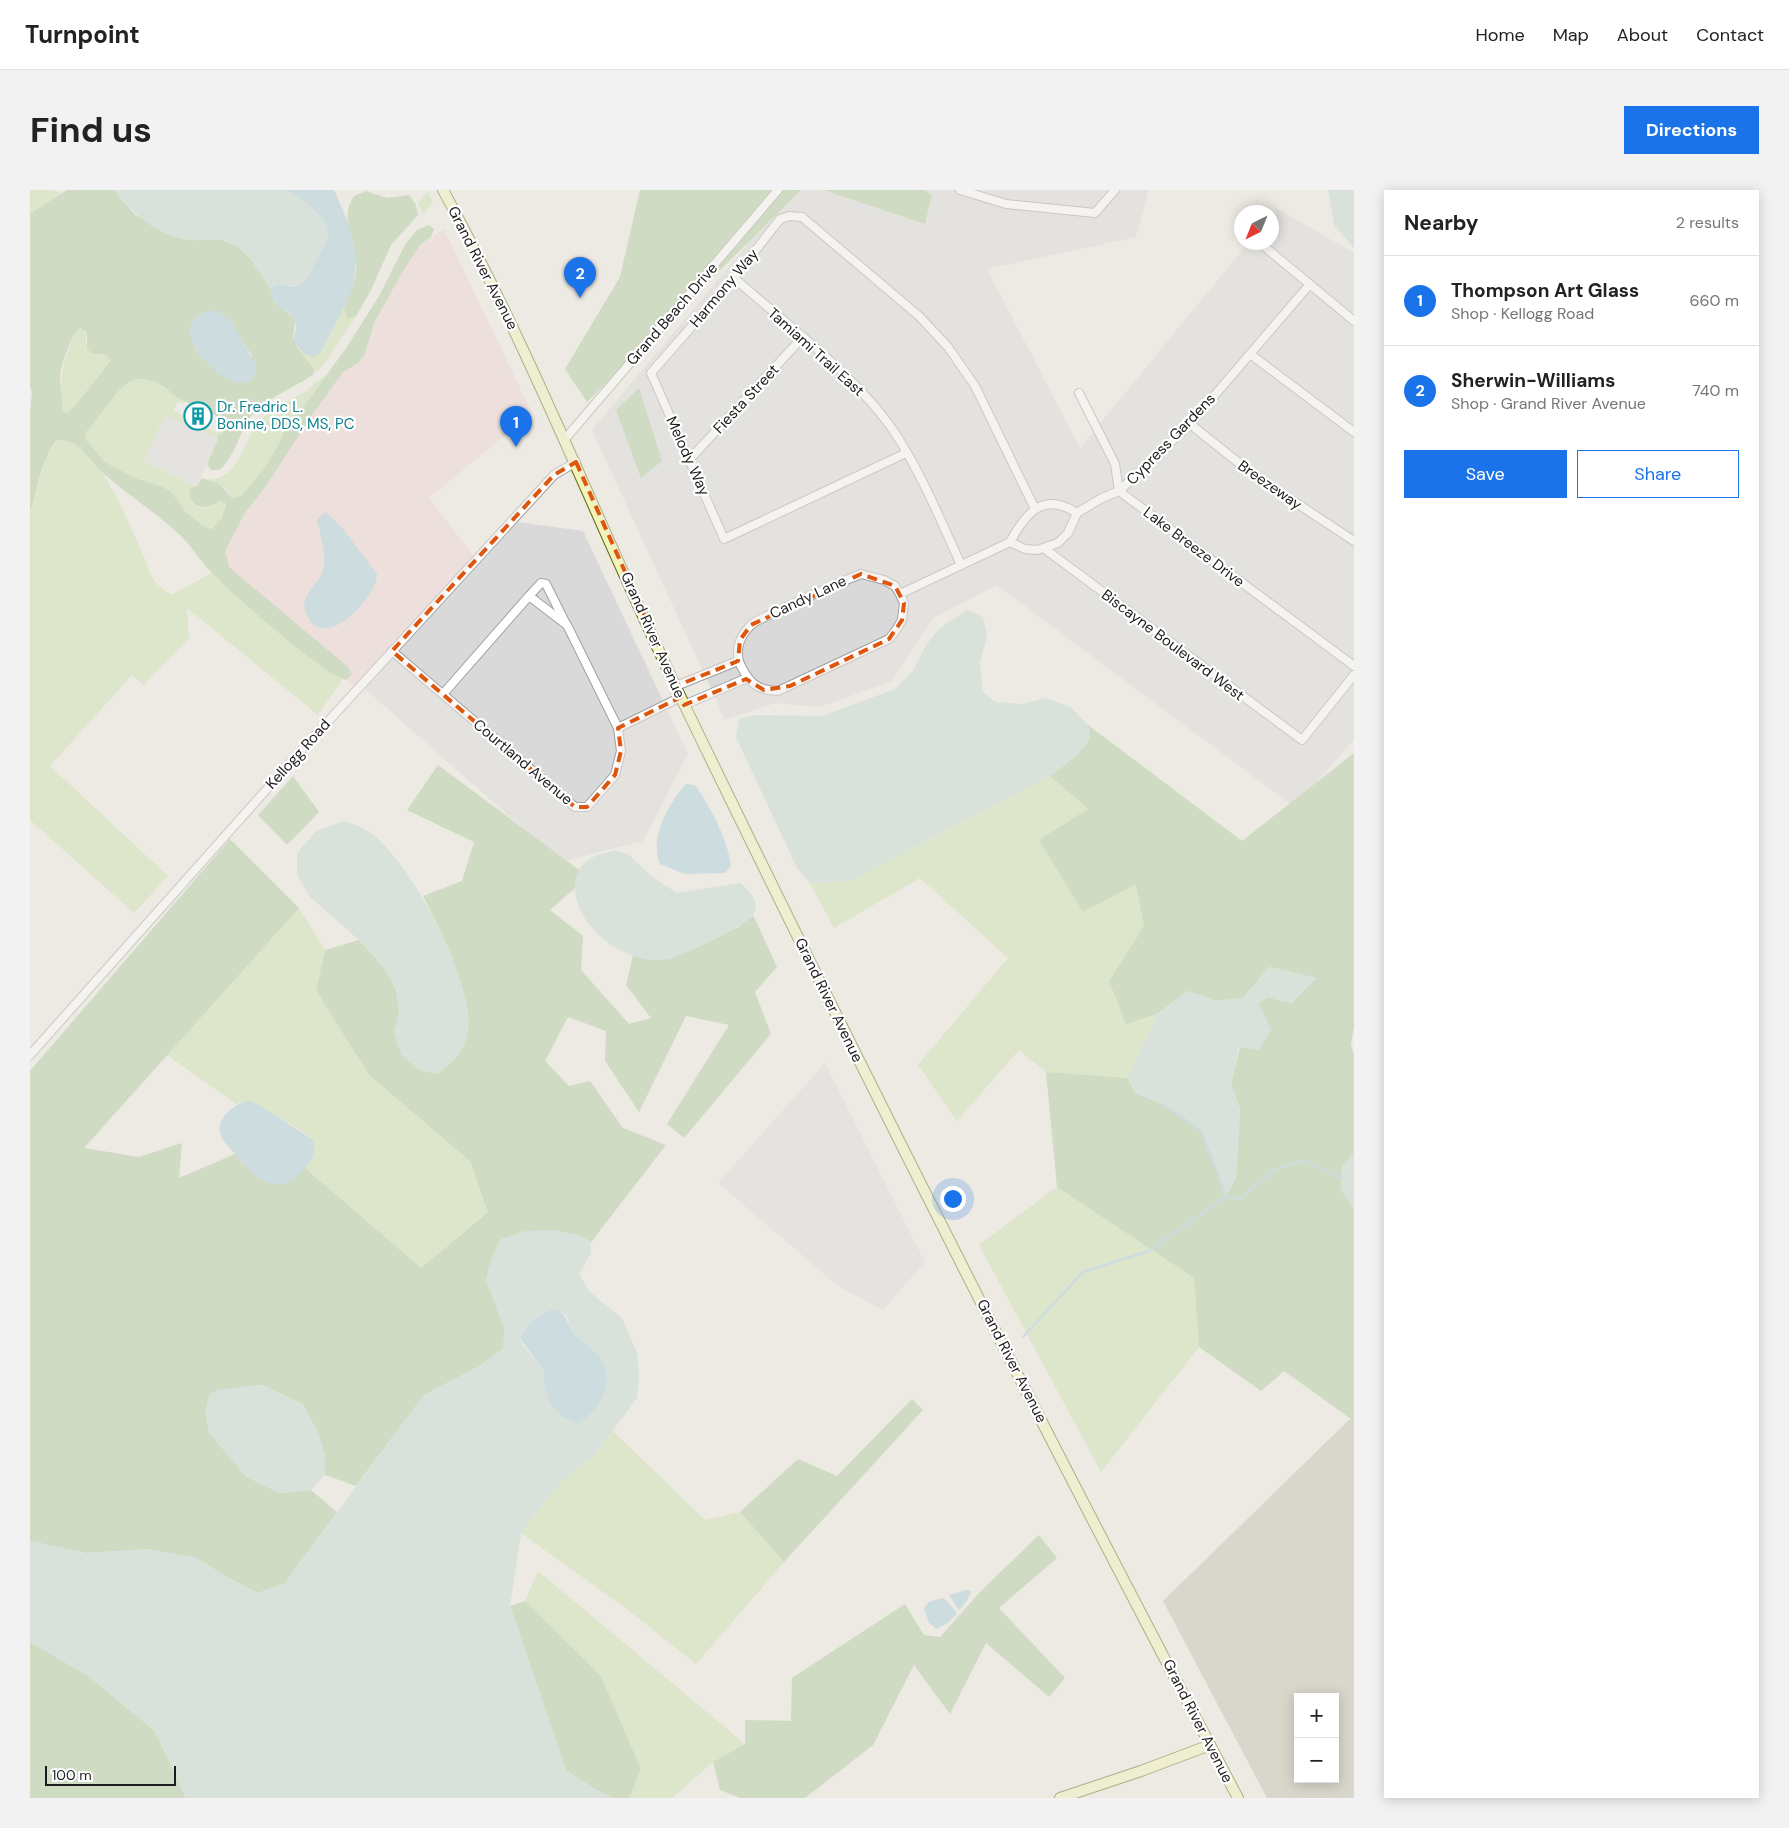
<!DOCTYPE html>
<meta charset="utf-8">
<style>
:root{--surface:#fff;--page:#f2f2f2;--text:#222;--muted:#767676;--line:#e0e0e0;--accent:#1a73e8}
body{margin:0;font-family:"DM Sans",sans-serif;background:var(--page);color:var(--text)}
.controls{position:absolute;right:15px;bottom:15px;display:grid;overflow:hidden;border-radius:0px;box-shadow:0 2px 12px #0003}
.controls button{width:45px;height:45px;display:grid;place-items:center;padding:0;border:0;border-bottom:1px solid var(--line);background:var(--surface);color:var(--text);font:25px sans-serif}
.compass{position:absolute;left:1204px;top:15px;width:45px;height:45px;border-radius:50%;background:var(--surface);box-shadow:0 2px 12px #0003;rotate:223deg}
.scale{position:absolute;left:15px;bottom:12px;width:131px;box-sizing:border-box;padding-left:5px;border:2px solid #1c1c1c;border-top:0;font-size:14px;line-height:18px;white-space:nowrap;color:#1c1c1c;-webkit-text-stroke:4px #fff;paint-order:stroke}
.you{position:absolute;left:922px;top:1008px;width:18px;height:18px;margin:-12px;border:4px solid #fff;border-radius:50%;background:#1a73e8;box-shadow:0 0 0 8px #1a73e833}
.badge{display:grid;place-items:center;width:32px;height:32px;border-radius:50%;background:var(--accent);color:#fff;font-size:16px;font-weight:700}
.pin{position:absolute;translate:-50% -41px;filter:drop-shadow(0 1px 2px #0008)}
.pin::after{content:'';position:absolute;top:26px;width:18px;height:15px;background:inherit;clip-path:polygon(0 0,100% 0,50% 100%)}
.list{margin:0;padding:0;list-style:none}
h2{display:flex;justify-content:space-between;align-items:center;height:65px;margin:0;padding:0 20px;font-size:21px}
h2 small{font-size:16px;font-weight:400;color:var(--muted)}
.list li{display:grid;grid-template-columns:32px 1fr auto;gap:15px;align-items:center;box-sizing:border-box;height:90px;padding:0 20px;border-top:1px solid var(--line)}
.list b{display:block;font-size:19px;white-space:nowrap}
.list p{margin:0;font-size:16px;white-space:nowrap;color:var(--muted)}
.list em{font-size:16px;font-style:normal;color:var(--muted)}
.actions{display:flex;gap:10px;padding:15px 20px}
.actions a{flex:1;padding:11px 0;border:1px solid var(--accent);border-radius:0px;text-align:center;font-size:18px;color:var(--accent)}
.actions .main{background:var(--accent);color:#fff}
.map{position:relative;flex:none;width:1324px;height:1608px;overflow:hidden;border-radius:0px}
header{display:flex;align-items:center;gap:30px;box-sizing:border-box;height:70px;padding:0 25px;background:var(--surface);border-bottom:1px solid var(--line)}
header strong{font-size:24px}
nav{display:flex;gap:28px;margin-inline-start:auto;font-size:18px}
.intro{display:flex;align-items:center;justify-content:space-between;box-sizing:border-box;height:120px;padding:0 30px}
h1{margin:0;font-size:35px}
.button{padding:12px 22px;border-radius:0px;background:var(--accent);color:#fff;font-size:18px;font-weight:700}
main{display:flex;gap:30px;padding:0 30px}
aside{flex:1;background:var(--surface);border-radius:0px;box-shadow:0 2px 12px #0003}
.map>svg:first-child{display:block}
.residential{fill:#dad9d9}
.commercial{fill:#edd4d3}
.construction{fill:#c0c0af;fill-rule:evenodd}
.grass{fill:#c9e3ad}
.forest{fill:#aac99b;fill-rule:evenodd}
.wetland{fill:#c1dace;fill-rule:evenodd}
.parking{fill:#dcdcdc}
.water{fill:#a7cdd7}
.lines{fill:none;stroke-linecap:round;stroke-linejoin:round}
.stream{stroke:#a7cdd7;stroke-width:2.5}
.street-casing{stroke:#a0a0a0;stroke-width:10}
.secondary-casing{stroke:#61690e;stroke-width:12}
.street{stroke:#fff;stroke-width:8}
.secondary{stroke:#f2f3ba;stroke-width:10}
.marked{fill:none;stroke:#de560d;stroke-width:4;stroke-dasharray:10 6;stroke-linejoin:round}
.labels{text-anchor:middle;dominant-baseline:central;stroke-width:4.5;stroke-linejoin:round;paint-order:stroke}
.street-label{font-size:15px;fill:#1c1c1c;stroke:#fff}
.culture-label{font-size:15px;fill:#0d838f;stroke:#fff;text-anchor:start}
</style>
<header>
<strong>Turnpoint</strong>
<nav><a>Home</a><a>Map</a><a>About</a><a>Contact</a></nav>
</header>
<div class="intro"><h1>Find us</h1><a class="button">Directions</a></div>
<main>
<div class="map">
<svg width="1324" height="1608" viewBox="0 0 1324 1608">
<rect width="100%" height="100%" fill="#ede9e3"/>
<!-- residential -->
<g class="residential">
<path d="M 763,0 L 1119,0 L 1106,47 L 957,79 L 1050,258 L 1218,53 L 1242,52 L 1242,24 L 1246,18 L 1324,63 L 1324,550 L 1264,617 L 967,395 L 903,428 L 862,491 L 790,517 L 746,513 L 695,529 L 562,240 Z"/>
<path d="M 488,332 L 553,341 L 658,564 L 613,651 L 531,672 L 333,497 Z"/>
</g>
<!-- commercial -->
<path class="commercial" d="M 414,39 L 502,223 L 399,308 L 444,367 L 325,497 L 177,370 L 391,54 Z"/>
<!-- construction -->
<path class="construction" d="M 1321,1228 L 1324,1231 L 1324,1608 L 1237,1608 L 1133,1411 ZM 1268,1507 L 1305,1507 L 1305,1589 L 1268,1589 Z"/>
<!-- grass -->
<g class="grass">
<path d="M 0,0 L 23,0 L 32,4 L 0,24 Z"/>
<path d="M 398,2 L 403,13 L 393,24 L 388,13 Z"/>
<path d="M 313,116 L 318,129 L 326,126 L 295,173 L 284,184 L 284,179 L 270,160 L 278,165 L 294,157 Z"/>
<path d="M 50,138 L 57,142 L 55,151 L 66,165 L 77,165 L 80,170 L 44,217 L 36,223 L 33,221 C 28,188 33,170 47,139 Z"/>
<path d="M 297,184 L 274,216 L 257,232 L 249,254 L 234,279 L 211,306 L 202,308 L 196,299 L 178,289 C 209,290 212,253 228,233 C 241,218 257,212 273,203 C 281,197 289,190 297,184 Z"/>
<path d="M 108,188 L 118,189 L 155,210 L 154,214 L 148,211 L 144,220 L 161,232 L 159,236 L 135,225 L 114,271 L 167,296 L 159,304 C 169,332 181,308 195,313 L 194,324 L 184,339 L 174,337 L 166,331 L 133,297 L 105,288 L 75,272 L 56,250 L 55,243 C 69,229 89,191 108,188 Z"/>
<path d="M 191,228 C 196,232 196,240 192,245 L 188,245 L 188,249 L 172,241 L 174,237 L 187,243 L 191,235 L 184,232 Z"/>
<path d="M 27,250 C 68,247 100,338 115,369 C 118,377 121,388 127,394 C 131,398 137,402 142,405 L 181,383 L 251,445 L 312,490 L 288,525 L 157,418 L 159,448 L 114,495 L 102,485 L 20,576 L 138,686 L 104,723 L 0,630 L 0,322 L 16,268 Z"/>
<path d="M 1020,586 L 1058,619 L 1053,722 L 1106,693 L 1114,736 L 1079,791 L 1096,833 L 1127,824 L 1098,888 L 1016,882 L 989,860 L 927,931 L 888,875 L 978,768 L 890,688 L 804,738 L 780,693 L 820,691 Z"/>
<path d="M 269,718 L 295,760 L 286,802 L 339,885 L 440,971 L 458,1021 L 391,1078 L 275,978 L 284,962 L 282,949 L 275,943 L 228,914 L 212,912 L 206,914 L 137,865 Z"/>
<path d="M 1027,997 L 1164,1088 L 1169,1157 L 1071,1282 L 949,1055 Z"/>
<path d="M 583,1241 L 675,1330 L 710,1322 L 754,1372 L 666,1474 L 598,1420 L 491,1343 L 527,1296 L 563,1267 Z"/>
<path d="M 508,1381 L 715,1554 L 683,1572 L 642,1608 L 599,1608 L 611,1579 L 571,1486 L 495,1411 Z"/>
</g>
<!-- forest -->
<g class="forest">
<path d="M 37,0 L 84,0 L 105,25 L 159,50 L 189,49 L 206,55 L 220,68 L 240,98 L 245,113 L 262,126 L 265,132 L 263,147 L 267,157 L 284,179 L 284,184 C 264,198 239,206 223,224 C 209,240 206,267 189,280 L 181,280 L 177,274 L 188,249 L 188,245 L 192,245 L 195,235 L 193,229 L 148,208 C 95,162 89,209 55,243 L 56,250 L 75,272 L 105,288 L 133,297 L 141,302 L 156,322 L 174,337 L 182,339 L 192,328 L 196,314 L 190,311 C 176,319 165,321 159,304 L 161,298 L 167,296 L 172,288 L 189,294 L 202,308 L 211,306 L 234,279 L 249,254 L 257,232 L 274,216 L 317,157 L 349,106 L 376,53 L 387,40 L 399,35 L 404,39 L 401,47 L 391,54 L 373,81 L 344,133 L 334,166 L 327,174 L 313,182 L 282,225 L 236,296 L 215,323 L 195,361 L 199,377 L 318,477 L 322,484 L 316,490 C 298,489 200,402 183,384 C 171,372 163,358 151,346 C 127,323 99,306 74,284 C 60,272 50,248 27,250 C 12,266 7,301 0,322 L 0,223 L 2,201 L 0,197 L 0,24 ZM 50,138 L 57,142 L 57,159 L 63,164 L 77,165 L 80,171 L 44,217 L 36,223 L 33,221 C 32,215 30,190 30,185 C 31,176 42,142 50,138 ZM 161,138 L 210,147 L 222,166 L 198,189 C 181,174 159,163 161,138 Z"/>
<path d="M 610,0 L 771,0 L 557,212 L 535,179 L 590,87 Z"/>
<path d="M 794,0 L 894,0 L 902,5 L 895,34 Z"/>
<path d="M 336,1 L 357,8 L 379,5 L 386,15 L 388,25 L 361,55 L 341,100 L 326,126 L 318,129 L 313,116 C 319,104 327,89 326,75 C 325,51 309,28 324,6 Z"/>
<path d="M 609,198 L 632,271 L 611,288 L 586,220 Z"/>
<path d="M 1058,535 L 1212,651 L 1324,563 L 1324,836 L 1321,855 L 1324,865 L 1324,963 L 1312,976 L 1311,1000 L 1324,1018 L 1324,1231 L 1254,1181 L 1231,1201 L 1169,1157 L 1164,1088 L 1027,997 L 1016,882 L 1098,888 L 1105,903 L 1135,915 L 1171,941 L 1196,1005 L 1206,988 L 1210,919 L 1201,894 L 1210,857 L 1229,813 L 1238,807 L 1261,813 L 1286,788 L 1239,777 L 1213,808 L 1186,811 L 1158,801 L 1127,824 L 1096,834 L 1079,791 L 1114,736 L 1106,694 L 1053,722 L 1009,650 L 1058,619 L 1020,586 L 1047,565 L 1060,549 Z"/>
<path d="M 408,575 L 549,680 L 545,698 L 520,720 L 553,746 L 551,780 L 599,834 L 621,828 L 596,795 L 603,765 L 621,770 L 707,738 L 723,725 L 747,777 L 725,802 L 741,844 L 654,948 L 637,934 L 699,835 L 656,826 L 609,922 L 575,871 L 576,841 L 538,827 L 515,871 L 539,896 L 560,891 L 593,938 L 636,955 L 561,1052 L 548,1045 L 456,1089 L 475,1139 L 473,1159 L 448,1177 L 394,1205 L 326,1296 L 295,1285 L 295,1265 L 272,1214 L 233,1195 L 188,1200 L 179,1205 L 249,1303 L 281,1300 L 307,1322 L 255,1393 L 228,1403 L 199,1388 L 119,1359 L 56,1363 L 0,1351 L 0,881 L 200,649 L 269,718 L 54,958 L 109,967 L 152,953 L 149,988 L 205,964 L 214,975 L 264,987 L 275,978 L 391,1078 L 458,1022 L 440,971 L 339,885 L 286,801 L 295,760 L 329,750 C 347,769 370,791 369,820 C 369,827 365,836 364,843 L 438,842 C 438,794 415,749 393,706 L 432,691 L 444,652 L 377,620 Z"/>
<path d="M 263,586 L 289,622 L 257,655 L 228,625 Z"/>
<path d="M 882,1209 L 893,1220 L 754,1372 L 710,1322 L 768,1269 L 807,1286 Z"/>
<path d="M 1009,1345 L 1027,1368 L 969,1418 L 1035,1488 L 1019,1507 L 956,1453 L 920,1524 L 884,1475 L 843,1555 L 775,1608 L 710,1608 L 690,1600 L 683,1572 L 715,1554 L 715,1530 L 761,1531 L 762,1488 L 875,1414 L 894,1445 L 910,1447 L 951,1401 Z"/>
<path d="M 495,1411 L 571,1486 L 611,1579 L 599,1608 L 583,1608 L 566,1600 L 536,1580 L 480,1416 Z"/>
<path d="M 0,1452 L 57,1485 L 125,1541 L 156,1608 L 0,1608 Z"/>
</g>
<!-- wetland -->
<g class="wetland">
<path d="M 84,0 L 257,0 C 273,11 299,26 297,48 C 294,60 279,91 268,95 C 262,97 251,95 244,95 L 240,98 C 229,84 222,66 207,56 C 193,45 175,52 159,50 C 126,45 105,25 84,0 Z"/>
<path d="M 1298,0 L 1324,0 L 1324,58 L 1304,35 Z"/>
<path d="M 937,420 L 953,427 L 957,446 L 950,473 L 953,502 L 965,512 L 993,514 L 1015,508 L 1041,517 L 1058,535 L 1060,549 L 1047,565 L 1020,586 L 820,691 L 780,693 L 767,678 L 706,547 L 709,529 L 725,525 L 792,526 L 865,499 L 883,481 L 896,455 L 910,438 Z"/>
<path d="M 315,631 C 322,634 330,636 336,640 C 377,663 447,795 438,842 C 435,860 422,874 408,884 L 390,881 L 371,865 L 364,843 L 369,820 L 364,793 L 348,770 L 329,750 L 280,707 L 267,685 L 267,663 L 286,641 Z"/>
<path d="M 586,660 L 599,665 L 621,686 L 647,703 L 711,693 C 717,700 727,708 726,718 C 723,735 658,763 642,768 C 637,770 628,770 623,770 C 588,768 545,734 545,697 C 546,671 563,665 586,660 Z"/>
<path d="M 1239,777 L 1287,788 L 1260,813 L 1238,807 L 1229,813 L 1241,840 L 1229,860 L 1209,857 L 1201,894 L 1210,919 L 1206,988 L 1196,1006 L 1171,941 L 1135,915 L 1105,903 L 1098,888 L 1127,824 L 1158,801 L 1186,811 L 1213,808 Z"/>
<path d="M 1324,963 L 1324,1018 L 1311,1000 L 1312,976 Z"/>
<path d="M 524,1040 L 548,1045 L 561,1052 L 561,1063 L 549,1084 L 560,1102 L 592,1128 L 607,1163 L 609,1186 L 607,1208 L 563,1267 L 527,1296 L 491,1343 L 480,1416 L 536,1580 L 566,1600 L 583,1608 L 156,1608 L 125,1541 L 57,1485 L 0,1452 L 0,1351 L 55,1363 L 119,1359 L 167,1368 L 199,1388 L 228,1403 L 255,1393 L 394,1205 L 448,1177 L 473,1159 L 474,1139 L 456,1089 L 462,1066 L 471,1049 L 495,1041 ZM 522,1119 L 536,1125 L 542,1141 L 554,1154 L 532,1227 L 520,1214 L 515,1198 L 513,1180 L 492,1154 L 490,1148 L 502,1131 Z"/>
<path d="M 233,1195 L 273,1214 L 289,1244 L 295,1265 L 295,1285 L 281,1300 L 249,1303 L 216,1287 L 179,1243 L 175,1223 L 179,1205 L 188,1200 Z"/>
</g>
<!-- parking -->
<g class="parking">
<path d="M 135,225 L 188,249 L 167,296 L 114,271 Z"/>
<path d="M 795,873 L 895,1072 L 853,1120 L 808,1096 L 688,993 Z"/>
</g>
<!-- water -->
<g class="water">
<path d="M 257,0 L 304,0 C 319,33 333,64 321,101 C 314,120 302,138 294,157 L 289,164 L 282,167 L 273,163 L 264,152 C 263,145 268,139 265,132 C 261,117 243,122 240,98 C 250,90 259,100 269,95 C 278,90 282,78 287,70 C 290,63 295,56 297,49 C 301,27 272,10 257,0 Z"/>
<path d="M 178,121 L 187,121 L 202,131 L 227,178 C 219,229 120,135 178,121 Z"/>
<path d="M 296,322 L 313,339 L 347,384 C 349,404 288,474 274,416 C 275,403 285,396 291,385 C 299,368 290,346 287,329 Z"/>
<path d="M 656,594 L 665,595 C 681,618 697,648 701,676 L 695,683 L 654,684 L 630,674 C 619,648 638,614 656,594 Z"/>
<path d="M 218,911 L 228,914 L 282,949 C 287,960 283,968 276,977 C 248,1011 226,989 205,964 C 200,957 191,951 190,942 C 187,928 205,913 218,911 Z"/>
<path d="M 522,1119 C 538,1122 535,1132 544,1143 C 551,1153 567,1160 572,1170 C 585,1194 569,1222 548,1233 L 532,1227 L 520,1214 L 515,1198 L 513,1180 L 490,1148 L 502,1131 Z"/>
<path d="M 937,1400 L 941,1401 L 937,1411 L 929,1420 L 919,1405 Z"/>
<path d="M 912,1408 L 916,1410 L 927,1423 L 918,1433 L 907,1439 L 899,1433 L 894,1418 L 899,1412 Z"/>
</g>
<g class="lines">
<!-- stream -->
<g class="stream">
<path d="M 1135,915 L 1171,941 L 1196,1006"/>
<path d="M 993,1147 L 1053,1082 L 1119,1061 L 1196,1006 L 1208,1010 L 1245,979 L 1275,971 L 1312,989"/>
</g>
<!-- street casing -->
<g class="street-casing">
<g id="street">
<path d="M 930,0 L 976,14 L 1065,23 L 1085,0"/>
<path d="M 1236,58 L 1324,131"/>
<path d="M 704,88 C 757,135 825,184 865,243 C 890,281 912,333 931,375"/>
<path d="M 1220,164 L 1324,242"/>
<path d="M 1049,203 L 1085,274 L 1089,301 L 1324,476"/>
<path d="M 1160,234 L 1224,285 L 1324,351"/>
<path d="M 535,249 L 748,0"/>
<path d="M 876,263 L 694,349 L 621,183 L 704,88 L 750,29 L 759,26 L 772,27 L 889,126 L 918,157 L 945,196 L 1005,319"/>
<path d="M 659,270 L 772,148"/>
<path d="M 980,352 L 995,359 L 1007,360 L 1028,353 L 1038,343 L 1047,323 L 1072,308 L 1089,301 L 1160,234 L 1280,94"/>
<path d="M 980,352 C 996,323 1013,301 1047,323"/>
<path d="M 1015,359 L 1272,550 L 1324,485"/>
<path d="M 831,384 L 854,390 L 865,396 L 870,404 L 874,413 L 872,430 L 866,440 L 859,449 L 748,501 C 729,500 721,495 712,478 C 704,464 708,448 720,436 C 727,429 740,425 750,420 C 777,407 803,395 831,384 Z"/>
<path d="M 870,404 L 980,352"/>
<path d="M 499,406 L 511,393 L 516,394 L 536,434"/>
<path d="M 362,461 L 545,617 L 557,617 L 585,585 L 591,561 L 588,538 L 537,435 L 499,406 L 413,504"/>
<path d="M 646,496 L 708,471"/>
<path d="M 654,515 L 717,488"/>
<path d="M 588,538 L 651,507"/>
<path d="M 0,865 L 269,563 L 524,285 L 546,272"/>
</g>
</g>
<!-- secondary casing -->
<g class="secondary-casing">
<g id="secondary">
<path d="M 413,0 C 504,167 572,344 654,514 C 832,882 1017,1247 1208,1608"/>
<path d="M 1030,1608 L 1111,1581 L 1180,1555"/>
</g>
</g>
<!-- street -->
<use href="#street" class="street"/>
<!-- secondary -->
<use href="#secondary" class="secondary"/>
</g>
<!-- marked area -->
<path d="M0 0H1324V1608H0ZM 546,272 L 646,496 L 708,471 L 710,450 L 721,435 L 831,384 L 865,396 L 874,413 L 872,430 L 859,449 L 760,496 L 734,500 L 716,489 L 654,515 L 651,507 L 588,538 L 591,561 L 585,585 L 557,617 L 545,617 L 362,461 L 524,285 Z" fill="#ede9e3" fill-opacity=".55" fill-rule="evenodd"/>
<path class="marked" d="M 546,272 L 646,496 L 708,471 L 710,450 L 721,435 L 831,384 L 865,396 L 874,413 L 872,430 L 859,449 L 760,496 L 734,500 L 716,489 L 654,515 L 651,507 L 588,538 L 591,561 L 585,585 L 557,617 L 545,617 L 362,461 L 524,285 Z"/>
<!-- icons -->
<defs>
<g id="building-ring" transform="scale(1.4375)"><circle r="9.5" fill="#fff" stroke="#0f9aa8" stroke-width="1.5"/><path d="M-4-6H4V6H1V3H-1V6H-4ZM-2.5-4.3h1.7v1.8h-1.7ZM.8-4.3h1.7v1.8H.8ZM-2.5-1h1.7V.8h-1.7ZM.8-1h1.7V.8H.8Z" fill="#0f9aa8"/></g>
</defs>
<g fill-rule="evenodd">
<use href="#building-ring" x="168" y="226"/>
</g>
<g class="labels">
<!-- street labels -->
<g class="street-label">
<text transform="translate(453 78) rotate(63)">Grand River Avenue</text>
<text transform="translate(694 98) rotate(-50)">Harmony Way</text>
<text transform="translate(642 124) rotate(-49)">Grand Beach Drive</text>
<text transform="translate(786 162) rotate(42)">Tamiami Trail East</text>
<text transform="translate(716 209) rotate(-47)">Fiesta Street</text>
<text transform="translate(1141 249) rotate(-46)">Cypress Gardens</text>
<text transform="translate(658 266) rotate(66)">Melody Way</text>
<text transform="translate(1240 295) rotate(35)">Breezeway</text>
<text transform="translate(1164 357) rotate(37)">Lake Breeze Drive</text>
<text transform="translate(778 407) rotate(-25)">Candy Lane</text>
<text transform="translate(623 445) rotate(66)">Grand River Avenue</text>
<text transform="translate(1143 455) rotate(37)">Biscayne Boulevard West</text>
<text transform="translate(268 564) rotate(-48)">Kellogg Road</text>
<text transform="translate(493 572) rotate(40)">Courtland Avenue</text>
<text transform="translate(799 810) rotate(64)">Grand River Avenue</text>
<text transform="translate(982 1171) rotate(63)">Grand River Avenue</text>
<text transform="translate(1168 1531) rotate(63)">Grand River Avenue</text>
</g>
<!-- culture labels -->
<g class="culture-label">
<text x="187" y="217">Dr. Fredric L.<tspan x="187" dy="17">Bonine, DDS, MS, PC</tspan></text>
</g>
</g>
</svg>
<div class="controls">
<button>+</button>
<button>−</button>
</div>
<svg class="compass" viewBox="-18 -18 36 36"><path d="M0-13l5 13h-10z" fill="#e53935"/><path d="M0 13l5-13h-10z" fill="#767676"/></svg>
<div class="scale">100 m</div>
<div class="you"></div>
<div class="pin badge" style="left:486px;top:257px">1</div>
<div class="pin badge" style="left:550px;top:108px">2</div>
</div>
<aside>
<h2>Nearby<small>2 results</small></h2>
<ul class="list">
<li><span class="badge">1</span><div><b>Thompson Art Glass</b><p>Shop · Kellogg Road</p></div><em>660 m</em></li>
<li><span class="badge">2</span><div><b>Sherwin-Williams</b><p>Shop · Grand River Avenue</p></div><em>740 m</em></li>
</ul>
<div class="actions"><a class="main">Save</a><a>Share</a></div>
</aside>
</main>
